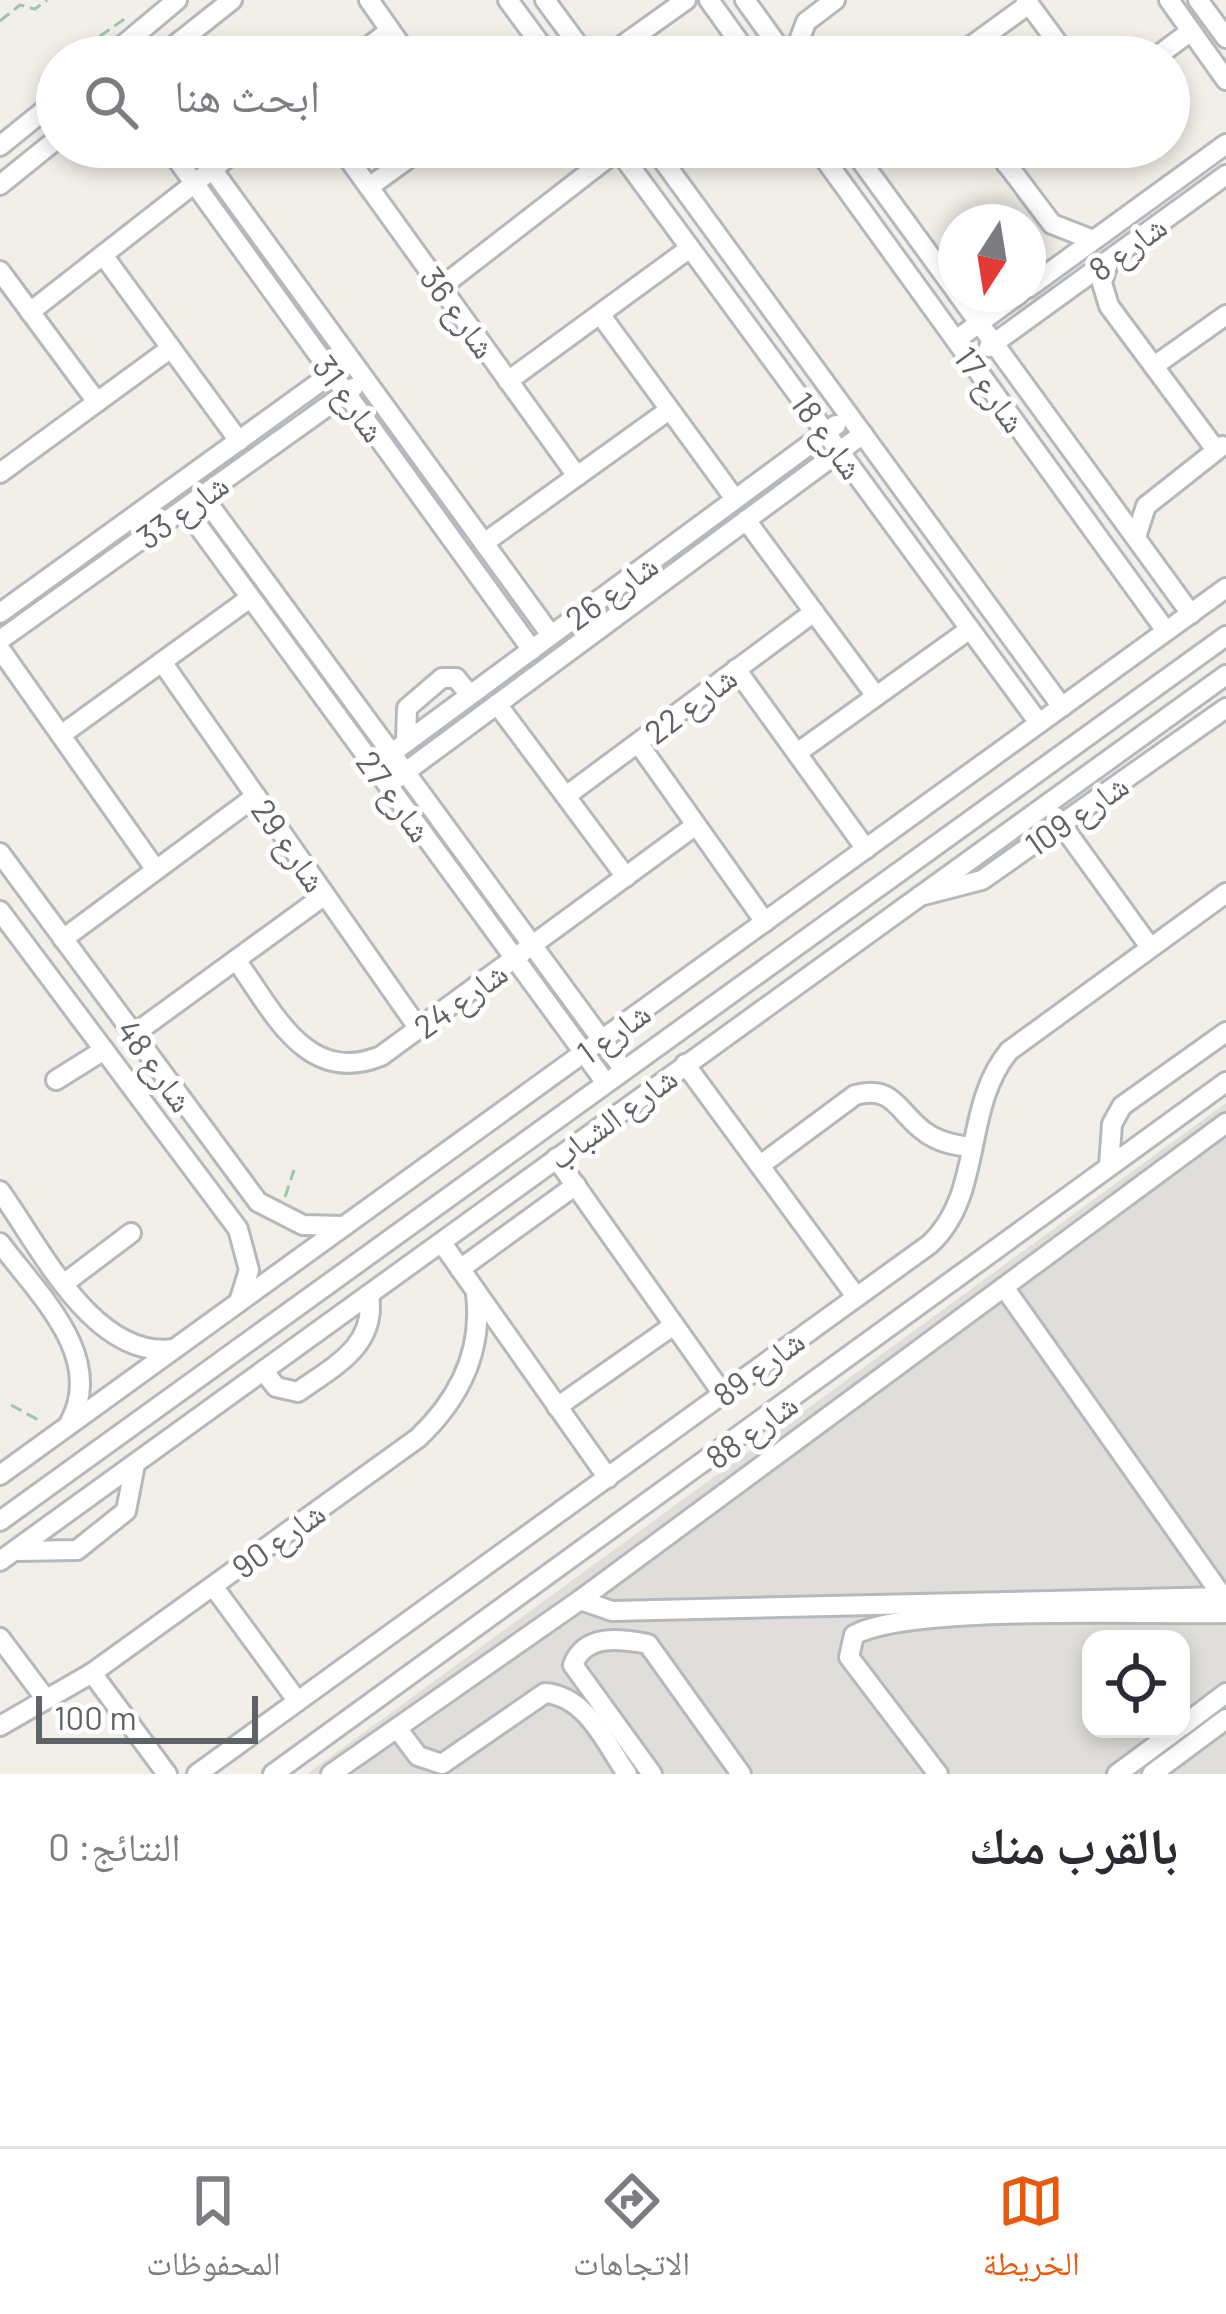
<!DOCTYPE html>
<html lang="ar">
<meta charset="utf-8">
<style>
:root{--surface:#fff;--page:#f7f7f7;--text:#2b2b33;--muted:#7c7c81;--line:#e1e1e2;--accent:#ea580c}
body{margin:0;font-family:Barlow,"Noto Naskh Arabic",sans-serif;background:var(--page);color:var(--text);direction:rtl}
.controls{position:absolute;right:36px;bottom:36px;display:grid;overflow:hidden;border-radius:24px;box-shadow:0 6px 18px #0003}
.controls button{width:108px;height:108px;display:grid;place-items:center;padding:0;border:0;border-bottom:3px solid var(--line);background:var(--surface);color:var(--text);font:60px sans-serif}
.compass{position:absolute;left:938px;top:204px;width:108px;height:108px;border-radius:50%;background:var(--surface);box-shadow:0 6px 18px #0003;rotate:192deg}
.scale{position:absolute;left:36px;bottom:30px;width:222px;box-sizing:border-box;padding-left:12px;border:6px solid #5f6368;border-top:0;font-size:33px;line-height:42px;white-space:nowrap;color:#5f6368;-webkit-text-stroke:9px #fff;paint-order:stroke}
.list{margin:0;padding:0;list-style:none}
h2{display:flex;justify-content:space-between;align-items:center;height:156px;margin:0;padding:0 48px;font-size:51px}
h2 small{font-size:39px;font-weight:400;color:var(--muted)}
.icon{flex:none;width:66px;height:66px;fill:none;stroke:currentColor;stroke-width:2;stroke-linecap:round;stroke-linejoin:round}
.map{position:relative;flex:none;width:1226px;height:1774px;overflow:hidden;direction:ltr}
.search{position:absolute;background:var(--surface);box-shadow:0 6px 18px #0003;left:36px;right:36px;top:36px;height:132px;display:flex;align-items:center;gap:30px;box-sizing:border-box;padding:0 42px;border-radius:66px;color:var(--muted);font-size:45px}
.sheet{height:372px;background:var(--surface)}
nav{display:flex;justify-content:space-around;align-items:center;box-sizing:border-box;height:168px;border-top:3px solid var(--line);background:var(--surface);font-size:33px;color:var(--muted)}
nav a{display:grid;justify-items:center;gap:6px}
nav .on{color:var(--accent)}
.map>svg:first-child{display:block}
.industrial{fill:#e0deda;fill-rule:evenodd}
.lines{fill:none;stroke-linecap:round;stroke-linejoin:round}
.minor-casing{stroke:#b5b8bc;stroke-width:24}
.path{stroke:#9cc7a9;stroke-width:3;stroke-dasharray:12 6;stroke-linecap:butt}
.minor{stroke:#fff;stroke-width:18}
.labels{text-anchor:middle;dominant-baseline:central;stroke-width:10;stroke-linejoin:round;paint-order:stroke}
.street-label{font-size:33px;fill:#5f6368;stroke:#fff}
</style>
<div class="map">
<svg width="1226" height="1774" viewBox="0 0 1226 1774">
<rect width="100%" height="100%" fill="#f1efe8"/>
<!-- industrial -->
<path class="industrial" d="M 1226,1103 L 1226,1774 L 307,1774 ZM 1091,1639 L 1181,1639 L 1181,1729 L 1091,1729 Z"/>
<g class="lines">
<!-- minor casing -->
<g class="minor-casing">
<g id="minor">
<path d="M 369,0 L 409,57"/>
<path d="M 508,0 L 550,57"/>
<path d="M 545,0 L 587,57"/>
<path d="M 709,0 L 750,57"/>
<path d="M 745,0 L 786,57"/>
<path d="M 1026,0 L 1068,57"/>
<path d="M 1169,0 L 1226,80"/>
<path d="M 1198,0 L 1226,38"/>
<path d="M 109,57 L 177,0"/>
<path d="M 160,57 L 232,0"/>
<path d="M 356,57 L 390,30"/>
<path d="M 606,57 L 686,0"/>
<path d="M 793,57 L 806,22 L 835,0"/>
<path d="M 956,57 L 1029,4"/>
<path d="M 1156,57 L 1191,31"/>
<path d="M 0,146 L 57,100"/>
<path d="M 168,147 L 532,650"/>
<path d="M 196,147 L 551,635"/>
<path d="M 340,147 L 577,476"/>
<path d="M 616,147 L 1039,723"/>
<path d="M 653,147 L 1062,707"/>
<path d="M 816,147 L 1166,631"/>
<path d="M 851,147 L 956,291"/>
<path d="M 994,147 L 1052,224 L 1093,240"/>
<path d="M 1007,165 L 1032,147"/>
<path d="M 0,185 L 57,139"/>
<path d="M 369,187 L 424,147"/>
<path d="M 103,255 L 239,441"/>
<path d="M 1109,260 L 1102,283 L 1109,306 L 1216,450"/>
<path d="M 0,271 L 97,402"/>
<path d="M 441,287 L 618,150"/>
<path d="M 1028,288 L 1226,144"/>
<path d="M 958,294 L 1191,614"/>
<path d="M 30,312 L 241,147"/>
<path d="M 600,314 L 735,499"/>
<path d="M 956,340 L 1019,294"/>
<path d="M 989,347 L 1226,175"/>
<path d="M 1154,366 L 1226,315"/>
<path d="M 508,381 L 690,248"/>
<path d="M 0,473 L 171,348"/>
<path d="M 202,495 L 624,1070"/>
<path d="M 185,508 L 606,1083"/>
<path d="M 746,520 L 876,696"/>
<path d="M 1136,537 L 1146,506 L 1222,446"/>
<path d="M 484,543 L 669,410"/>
<path d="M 0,613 L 342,366"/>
<path d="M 0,640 L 353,388"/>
<path d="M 0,649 L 156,870"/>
<path d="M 162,662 L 419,1029"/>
<path d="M 736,669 L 866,849"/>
<path d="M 497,704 L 626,877"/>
<path d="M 61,735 L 250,598"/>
<path d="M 406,742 L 407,708 L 442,678 L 456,678 L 470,695"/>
<path d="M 638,743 L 765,922"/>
<path d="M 797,753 L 970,629"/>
<path d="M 385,758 L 836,425"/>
<path d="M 396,779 L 863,434"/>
<path d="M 566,796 L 814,612"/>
<path d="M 1056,817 L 1150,947"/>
<path d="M 0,853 L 258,1202 L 303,1225 L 344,1226"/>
<path d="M 920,896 L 982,880 L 1226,708"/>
<path d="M 0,911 L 238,1229 L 249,1270 L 239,1302"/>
<path d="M 63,939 L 256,796"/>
<path d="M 236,960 C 274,1012 306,1086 381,1056 L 696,825"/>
<path d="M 134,1034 L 325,895"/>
<path d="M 685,1064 L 855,1295"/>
<path d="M 56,1080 L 104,1050"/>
<path d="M 556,1158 L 723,1394"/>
<path d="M 762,1164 L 855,1095 C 894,1084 898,1113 925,1132 C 938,1142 954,1145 970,1147"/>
<path d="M 1109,1166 L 1112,1124 L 1122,1106 L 1226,1032"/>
<path d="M 0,1191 C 41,1248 94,1360 174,1349"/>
<path d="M 0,1243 C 37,1293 106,1356 70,1422"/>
<path d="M 442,1243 L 608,1478"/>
<path d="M 460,1269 L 576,1185"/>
<path d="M 66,1282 L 131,1233"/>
<path d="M 1004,1287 L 1223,1597"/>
<path d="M 264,1371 L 276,1387 L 298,1392 C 334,1366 377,1346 369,1295"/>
<path d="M 557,1407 L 674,1325"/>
<path d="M 0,1475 L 1226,588"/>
<path d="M 0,1521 L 1226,636"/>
<path d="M 15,1551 L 77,1550 L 126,1511 L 135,1464"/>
<path d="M 0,1561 L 1226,675"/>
<path d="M 213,1586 L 296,1699"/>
<path d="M 580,1600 L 612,1611 L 1226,1597"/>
<path d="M 0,1638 L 45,1698"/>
<path d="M 92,1673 L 167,1774"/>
<path d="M 0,1726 L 92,1673 L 418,1438 C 459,1399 483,1351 476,1294"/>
<path d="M 1181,1727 L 1226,1693"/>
<path d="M 397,1728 L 418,1756 L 442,1764 L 545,1693 C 586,1696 605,1742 627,1774"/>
<path d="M 197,1774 L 930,1244 C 984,1194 962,1108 1009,1051 L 1226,893"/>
<path d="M 273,1774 L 1226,1082"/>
<path d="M 331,1774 L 580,1600 L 1226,1123"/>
<path d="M 652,1774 L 573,1665 C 585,1633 621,1639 648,1644 L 741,1774"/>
<path d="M 938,1774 L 849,1657 L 854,1635 C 908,1604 1151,1615 1226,1613"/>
<path d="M 1117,1774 L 1178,1729"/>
<path d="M 1152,1774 L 1226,1719"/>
</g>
</g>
<!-- path -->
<g class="path">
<path d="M 0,21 L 20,5 L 35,9 L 47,0"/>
<path d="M 70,57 L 126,18"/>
<path d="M 41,89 L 41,80 L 57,67"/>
<path d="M 285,1197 L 294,1170"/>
<path d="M 11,1405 L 42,1422"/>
</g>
<!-- minor -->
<use href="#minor" class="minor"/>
</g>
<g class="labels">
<!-- street labels -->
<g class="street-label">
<text transform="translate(1127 247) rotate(-36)">شارع 8</text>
<text transform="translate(459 312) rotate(54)">شارع 36</text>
<text transform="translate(991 389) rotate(54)">شارع 17</text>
<text transform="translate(350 398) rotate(54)">شارع 31</text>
<text transform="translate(828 435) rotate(54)">شارع 18</text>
<text transform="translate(182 510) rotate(-36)">شارع 33</text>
<text transform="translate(611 591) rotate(-36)">شارع 26</text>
<text transform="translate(690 704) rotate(-37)">شارع 22</text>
<text transform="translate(395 796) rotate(54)">شارع 27</text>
<text transform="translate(1076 814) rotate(-35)">شارع 109</text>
<text transform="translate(290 845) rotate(55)">شارع 29</text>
<text transform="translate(460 999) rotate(-36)">شارع 24</text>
<text transform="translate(613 1032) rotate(-36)">شارع 1</text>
<text transform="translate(156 1065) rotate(54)">شارع 48</text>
<text transform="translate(612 1117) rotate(-36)">شارع الشباب</text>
<text transform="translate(758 1367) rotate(-37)">شارع 89</text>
<text transform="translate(751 1430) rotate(-36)">شارع 88</text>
<text transform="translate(278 1539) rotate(-36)">شارع 90</text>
</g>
</g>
</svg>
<div class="controls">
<button><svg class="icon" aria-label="locate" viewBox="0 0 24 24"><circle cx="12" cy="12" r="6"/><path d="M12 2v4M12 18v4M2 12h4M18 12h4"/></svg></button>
</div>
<svg class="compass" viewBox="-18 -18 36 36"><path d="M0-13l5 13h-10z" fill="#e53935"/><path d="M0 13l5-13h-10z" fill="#7c7c81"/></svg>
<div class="scale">100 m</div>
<div class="search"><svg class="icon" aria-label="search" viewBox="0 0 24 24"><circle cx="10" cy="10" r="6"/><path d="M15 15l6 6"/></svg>ابحث هنا</div>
</div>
<section class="sheet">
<h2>بالقرب منك<small>النتائج: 0</small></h2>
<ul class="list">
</ul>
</section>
<nav>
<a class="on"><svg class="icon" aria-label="map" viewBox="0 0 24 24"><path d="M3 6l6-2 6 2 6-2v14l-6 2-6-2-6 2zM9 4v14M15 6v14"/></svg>الخريطة</a>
<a><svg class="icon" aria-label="directions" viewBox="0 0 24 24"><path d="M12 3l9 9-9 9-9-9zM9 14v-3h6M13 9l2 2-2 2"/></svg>الاتجاهات</a>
<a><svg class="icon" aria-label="saved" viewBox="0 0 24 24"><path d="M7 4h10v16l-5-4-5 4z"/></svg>المحفوظات</a>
</nav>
